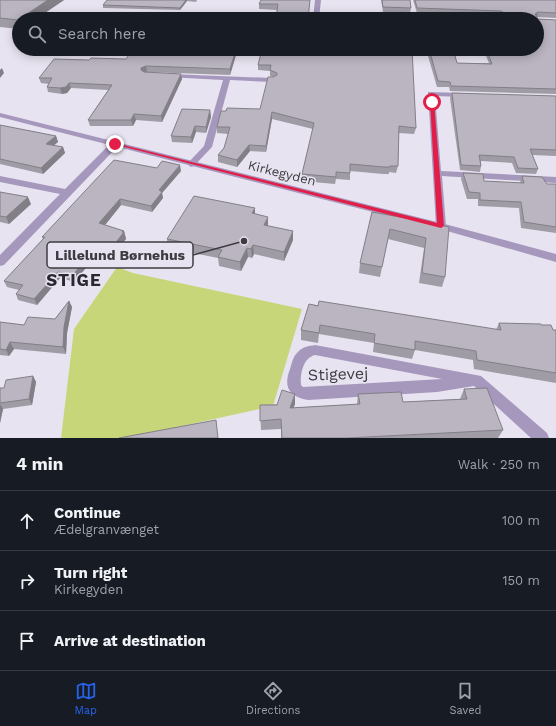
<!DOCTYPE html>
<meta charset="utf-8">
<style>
:root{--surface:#171b24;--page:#242831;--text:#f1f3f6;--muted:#9ea1a6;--line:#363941;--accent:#2563eb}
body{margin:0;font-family:"Work Sans",sans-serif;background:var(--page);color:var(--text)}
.stop{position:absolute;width:12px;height:12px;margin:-9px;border:3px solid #e11d48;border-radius:50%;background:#fff}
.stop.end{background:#e11d48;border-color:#fff;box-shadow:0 1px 4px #0008}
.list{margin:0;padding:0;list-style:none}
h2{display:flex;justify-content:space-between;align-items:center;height:52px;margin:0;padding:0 16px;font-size:17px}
h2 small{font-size:13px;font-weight:400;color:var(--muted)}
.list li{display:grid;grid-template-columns:26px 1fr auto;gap:12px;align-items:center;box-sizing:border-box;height:60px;padding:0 16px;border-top:1px solid var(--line)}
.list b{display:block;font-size:15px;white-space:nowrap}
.list p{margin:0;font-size:13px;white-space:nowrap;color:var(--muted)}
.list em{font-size:13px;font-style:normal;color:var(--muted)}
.icon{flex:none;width:22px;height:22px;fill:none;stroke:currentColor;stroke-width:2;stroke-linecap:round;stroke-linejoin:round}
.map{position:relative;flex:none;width:556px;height:438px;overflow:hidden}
.search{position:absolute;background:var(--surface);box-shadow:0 2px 10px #0003;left:12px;right:12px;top:12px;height:44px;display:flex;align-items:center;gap:10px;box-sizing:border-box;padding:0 14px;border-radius:22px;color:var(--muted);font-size:15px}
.sheet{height:232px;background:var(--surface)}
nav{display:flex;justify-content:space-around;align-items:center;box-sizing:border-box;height:56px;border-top:1px solid var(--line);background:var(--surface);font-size:11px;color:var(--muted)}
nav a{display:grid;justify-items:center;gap:2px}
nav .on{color:var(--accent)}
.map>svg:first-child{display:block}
.green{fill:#c7d679}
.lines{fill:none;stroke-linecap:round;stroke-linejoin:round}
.minor{fill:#a697bd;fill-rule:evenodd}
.tertiary{fill:#a697bd;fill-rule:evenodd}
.wall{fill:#a09ca6}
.shaded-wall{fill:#827f87}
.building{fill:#bab5c1;stroke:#827f87}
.route{fill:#e11d48}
.labels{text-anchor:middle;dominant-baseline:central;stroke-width:3;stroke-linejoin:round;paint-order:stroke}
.street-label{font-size:13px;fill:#3e3c41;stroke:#e8e3f0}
.near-street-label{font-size:16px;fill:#3e3c41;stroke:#e8e3f0}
.district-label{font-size:17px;font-weight:bold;letter-spacing:1px;fill:#2b2731;stroke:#e8e3f0}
.leader{fill:none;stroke:#3e3c41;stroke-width:1.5}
.callout-dot{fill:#3e3c41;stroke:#e8e3f0;stroke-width:1.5}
.callout{fill:#e8e3f0;stroke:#3e3c41;stroke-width:1.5}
.callout-label{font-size:14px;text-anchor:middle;font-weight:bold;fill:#3e3c41}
</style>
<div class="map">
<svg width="556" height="438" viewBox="0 0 556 438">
<rect width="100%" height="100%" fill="#e8e3f0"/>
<!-- green -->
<path class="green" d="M 117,267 L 133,273 L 302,309 L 273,406 L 128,438 L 61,438 L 74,329 Z"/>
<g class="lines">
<!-- minor -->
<g class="minor">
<path d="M 315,0 L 321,0 L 319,19 L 313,19 Z"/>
<path d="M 366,13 L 431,15 L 434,17 L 431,19 L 369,17 L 369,19 L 363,19 L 363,15 Z"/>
<path d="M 169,74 L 272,78 L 276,80 L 272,82 L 230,80 L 212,147 L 194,166 L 191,167 L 187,164 L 204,146 L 223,80 L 167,77 L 165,76 Z"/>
<path d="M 428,92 L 463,93 L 467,95 L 463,97 L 435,96 L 441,171 L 556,177 L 556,183 L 442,176 L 446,226 L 445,228 L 437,228 L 436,226 Z"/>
<path d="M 115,141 L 119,144 L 118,146 L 4,265 L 0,266 L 0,255 L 60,194 L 0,182 L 0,176 L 65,189 L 112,142 Z"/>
<path d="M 315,345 L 481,376 L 547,433 L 549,438 L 531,438 L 474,386 L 437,392 L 308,400 C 289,397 283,387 290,369 C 292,363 293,356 298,352 C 302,347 309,346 315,345 ZM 315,355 L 442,379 L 303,387 L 301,385 C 300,374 303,358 315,355 Z"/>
</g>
<!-- tertiary -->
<path class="tertiary" d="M 0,113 L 441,223 L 556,254 L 556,262 L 440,229 L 0,117 Z"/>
</g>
<!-- wall -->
<g class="wall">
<path d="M 0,0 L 64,0 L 36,19 L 19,19 L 19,29 L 0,27 Z"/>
<path d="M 107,0 L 197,0 L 196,2 L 187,1 L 180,10 L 103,8 L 103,5 Z"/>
<path d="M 310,0 L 277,10 L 259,9 L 259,4 Z"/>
<path d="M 381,0 L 410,0 L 411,8 L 410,13 L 383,12 Z"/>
<path d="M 413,0 L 556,0 L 556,18 L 537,17 L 538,19 L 556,20 L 556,94 L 450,91 L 449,87 L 437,87 L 426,49 L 453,49 L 457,63 L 489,63 L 483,49 L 537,49 L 537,19 L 418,19 L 419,15 L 500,16 L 417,13 Z"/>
<path d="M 262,49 L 416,128 L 414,134 L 399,133 L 398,166 L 396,173 L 389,172 L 389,174 L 383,174 L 350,171 L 350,180 L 336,179 L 335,184 L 302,181 L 302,174 L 313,129 L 272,119 L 266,152 L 250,151 L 237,167 L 218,162 L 218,155 L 224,148 L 228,134 L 217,133 L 217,127 L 226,111 L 260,109 L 273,77 L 270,76 L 270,71 L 258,70 L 258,65 Z"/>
<path d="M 236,50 L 236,55 L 230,75 L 147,72 L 146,72 L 181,74 L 182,79 L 162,122 L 136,120 L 133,126 L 90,126 L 88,120 L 108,90 L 71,88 L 67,93 L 62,94 L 48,92 L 47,87 L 49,84 L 41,83 L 39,78 L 89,60 L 126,59 Z"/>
<path d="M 452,93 L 556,96 L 556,156 L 532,155 L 538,169 L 536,174 L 516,173 L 512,163 L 481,161 L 481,166 L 480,172 L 460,170 L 450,98 Z"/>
<path d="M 210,110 L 211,117 L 206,133 L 196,132 L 192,143 L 172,142 L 171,136 Z"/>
<path d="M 0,125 L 56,136 L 58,142 L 53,146 L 63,147 L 65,153 L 43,174 L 0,164 Z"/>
<path d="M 157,168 L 181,171 L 162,193 L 163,198 L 152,212 L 121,205 L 105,225 L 124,231 L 126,239 L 116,251 L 111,250 L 110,252 L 100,249 L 75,282 L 60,278 L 37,305 L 18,300 L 16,294 L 19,290 L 7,287 L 4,281 L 43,239 L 42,237 Z"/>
<path d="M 463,173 L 484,181 L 520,183 L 522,176 L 547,184 L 556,184 L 556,233 L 521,228 L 519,208 L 478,206 L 478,199 L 467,199 L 461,179 Z"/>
<path d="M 0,192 L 31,204 L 9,224 L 0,222 Z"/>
<path d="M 372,212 L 444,225 L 445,277 L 442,287 L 419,283 L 424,248 L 388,239 L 380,277 L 359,273 L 360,263 Z"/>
<path d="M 255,214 L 268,226 L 293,240 L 284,261 L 254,254 L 252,258 L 248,257 L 241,271 L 219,266 L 218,258 L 168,248 L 167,239 Z"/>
<path d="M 69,301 L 72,307 L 67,333 L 66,354 L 14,349 L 9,356 L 0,355 L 0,322 L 24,325 L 55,319 Z"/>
<path d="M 309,304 L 496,330 L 499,323 L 541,325 L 553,330 L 556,330 L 556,383 L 474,369 L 473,360 L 415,350 L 412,359 L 373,352 L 374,343 L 319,334 L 318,343 L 301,340 L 301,330 Z"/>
<path d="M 33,376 L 36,382 L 32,405 L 3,409 L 0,423 L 0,388 L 4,388 Z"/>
<path d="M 464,389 L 503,430 L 498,438 L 281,438 L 281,429 L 261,430 L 260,405 L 295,404 L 293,408 L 357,404 L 358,394 L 403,402 L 460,399 Z"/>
</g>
<!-- shaded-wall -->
<g class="shaded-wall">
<path d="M 48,0 L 64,0 L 36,19 L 19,19 Z"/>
<path d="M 186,0 L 187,0 L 187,1 L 180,10 L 180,8 Z"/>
<path d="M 538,12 L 537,16 L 534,19 L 535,14 Z"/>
<path d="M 236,50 L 236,55 L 230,75 L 230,69 Z"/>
<path d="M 146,66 L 147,72 L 142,74 L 141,70 L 141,68 Z"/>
<path d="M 2,68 L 4,73 L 0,78 L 0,70 Z"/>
<path d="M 181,74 L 182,79 L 162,122 L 161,116 Z"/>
<path d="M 69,83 L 71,88 L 67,93 L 62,94 L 60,88 Z"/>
<path d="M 210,110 L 211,117 L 206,133 L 206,127 Z"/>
<path d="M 272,112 L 272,119 L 266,152 L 266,146 Z"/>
<path d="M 134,114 L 136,120 L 133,126 L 131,120 Z"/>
<path d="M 195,126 L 196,132 L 192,143 L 191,137 Z"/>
<path d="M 56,136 L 58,142 L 48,150 L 46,144 Z"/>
<path d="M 249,145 L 250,151 L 237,167 L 237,160 Z"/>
<path d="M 63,147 L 65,153 L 43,174 L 41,168 Z"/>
<path d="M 180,165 L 181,171 L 162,193 L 163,198 L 152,212 L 151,206 L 159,190 Z"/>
<path d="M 28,197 L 31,204 L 9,224 L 6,217 Z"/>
<path d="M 120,199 L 121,205 L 101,230 L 99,223 Z"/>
<path d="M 255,208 L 255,217 L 252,213 Z"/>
<path d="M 268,217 L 268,226 L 264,225 Z"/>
<path d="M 124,231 L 126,239 L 116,251 L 114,245 Z"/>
<path d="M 293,231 L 293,240 L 284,261 L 284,252 Z"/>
<path d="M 98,243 L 100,249 L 75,282 L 73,275 Z"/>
<path d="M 109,244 L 111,250 L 110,252 L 108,245 Z"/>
<path d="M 253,245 L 254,254 L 252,258 L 251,249 Z"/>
<path d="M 247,248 L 248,257 L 241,271 L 240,262 Z"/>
<path d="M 58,272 L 60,278 L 37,305 L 34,299 Z"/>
<path d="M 69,301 L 72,307 L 67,333 L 66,354 L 63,347 L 64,327 Z"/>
<path d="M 10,342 L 14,349 L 9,356 L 6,350 Z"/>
<path d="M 33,376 L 36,382 L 32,405 L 29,399 Z"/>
<path d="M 295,394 L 295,404 L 290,418 L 290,408 Z"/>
<path d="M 0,404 L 3,409 L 0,423 Z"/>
</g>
<!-- building -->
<g class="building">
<path d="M 0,0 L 48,0 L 18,20 L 0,18 Z"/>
<path d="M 107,0 L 186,0 L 180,8 L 103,5 Z"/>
<path d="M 261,0 L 310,0 L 308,19 L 275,19 L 277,11 L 278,4 L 259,4 Z"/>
<path d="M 382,0 L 410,0 L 411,8 L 383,7 Z"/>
<path d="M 415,0 L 556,0 L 556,13 L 538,12 L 535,14 L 538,19 L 556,20 L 556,89 L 451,86 L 450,82 L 438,81 L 429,49 L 453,49 L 457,63 L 492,64 L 486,49 L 537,49 L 537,19 L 420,19 L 419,15 L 504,16 L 506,14 L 501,11 L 417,8 Z"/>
<path d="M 384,13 L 411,14 L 411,19 L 384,19 Z"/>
<path d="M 133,49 L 224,49 L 236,50 L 230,69 L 146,66 L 141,68 L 141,70 L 144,72 L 181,74 L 161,116 L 134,114 L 131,120 L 88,120 L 112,85 L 69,83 L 66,87 L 60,88 L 47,87 L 52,78 L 39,78 L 54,59 L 89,60 L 91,58 L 126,59 Z"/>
<path d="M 262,49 L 412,49 L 416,128 L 399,126 L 398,166 L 390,166 L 390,167 L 384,167 L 350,164 L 350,173 L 336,172 L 336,177 L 302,174 L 314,123 L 272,112 L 266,146 L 249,145 L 237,160 L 218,155 L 224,148 L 230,127 L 217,127 L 221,111 L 226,111 L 227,108 L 260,109 L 268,77 L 273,77 L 277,75 L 277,73 L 270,70 L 271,65 L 258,65 Z"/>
<path d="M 452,93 L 556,96 L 556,150 L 530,149 L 538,169 L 518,168 L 514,157 L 479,155 L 481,166 L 461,165 Z"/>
<path d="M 182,109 L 210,110 L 206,127 L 195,126 L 191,137 L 171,136 Z"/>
<path d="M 0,125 L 56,136 L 46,144 L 63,147 L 41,168 L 0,159 Z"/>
<path d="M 114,160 L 157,168 L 162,161 L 180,165 L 159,190 L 162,192 L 151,206 L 120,199 L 99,223 L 124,231 L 122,232 L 124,232 L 114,245 L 109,244 L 108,245 L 98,243 L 73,275 L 58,272 L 34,299 L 16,294 L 23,285 L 4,281 L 45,237 L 42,237 Z"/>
<path d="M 463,173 L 483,174 L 484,181 L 524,183 L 522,176 L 542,177 L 547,184 L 556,184 L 556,227 L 524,222 L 521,202 L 480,200 L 480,193 L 469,192 Z"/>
<path d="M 0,192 L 28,197 L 6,217 L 0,216 Z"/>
<path d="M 194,196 L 255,208 L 252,213 L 268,217 L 264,225 L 293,231 L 284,252 L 253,245 L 251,249 L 247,248 L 240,262 L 218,257 L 222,250 L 167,239 Z"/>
<path d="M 372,212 L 444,225 L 444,226 L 449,227 L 445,277 L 422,273 L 426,238 L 390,229 L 382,267 L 360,263 Z"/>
<path d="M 69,301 L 64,327 L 63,347 L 10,342 L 6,350 L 0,349 L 0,322 L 24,325 L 28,317 L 55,319 Z"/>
<path d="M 319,301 L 501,330 L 499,323 L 541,324 L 541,325 L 551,325 L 553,330 L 556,330 L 556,373 L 477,360 L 476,351 L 415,341 L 415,350 L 374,343 L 375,334 L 320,325 L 319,333 L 301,330 L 309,304 L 318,306 Z"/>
<path d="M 33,376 L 29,399 L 0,403 L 0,388 L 4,388 L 6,380 Z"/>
<path d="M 487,388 L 503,430 L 347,438 L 282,438 L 281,419 L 260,421 L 260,405 L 277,405 L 282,390 L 295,394 L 290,408 L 360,404 L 358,394 L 401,392 L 403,402 L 467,399 L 464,389 Z"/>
<path d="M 216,420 L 218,438 L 119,438 Z"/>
</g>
<!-- route -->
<path class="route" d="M 430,101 L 434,102 L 444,226 L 441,228 L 113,144 L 115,143 L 437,223 Z"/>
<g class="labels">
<!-- street labels -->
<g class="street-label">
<text transform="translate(282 173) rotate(14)">Kirkegyden</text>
</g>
<!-- near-street labels -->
<g class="near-street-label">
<text transform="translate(338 374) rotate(-2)">Stigevej</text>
</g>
<!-- district labels -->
<g class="district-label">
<text x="74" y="280">STIGE</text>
</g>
</g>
<!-- callouts -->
<path class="leader" d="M244 241L193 255"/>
<circle class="callout-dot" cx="244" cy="241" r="4"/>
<rect class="callout" x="47" y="242" width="146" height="26" rx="4"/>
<g class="callout-label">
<text x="120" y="260">Lillelund Børnehus</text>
</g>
</svg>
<div class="stop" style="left:432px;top:102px"></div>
<div class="stop end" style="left:115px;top:144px"></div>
<div class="search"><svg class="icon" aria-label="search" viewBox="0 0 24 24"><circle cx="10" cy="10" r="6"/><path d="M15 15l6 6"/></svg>Search here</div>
</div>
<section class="sheet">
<h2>4 min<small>Walk · 250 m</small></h2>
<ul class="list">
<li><svg class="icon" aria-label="ahead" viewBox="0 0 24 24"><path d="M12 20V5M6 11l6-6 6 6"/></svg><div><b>Continue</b><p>Ædelgranvænget</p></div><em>100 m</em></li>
<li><svg class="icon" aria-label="right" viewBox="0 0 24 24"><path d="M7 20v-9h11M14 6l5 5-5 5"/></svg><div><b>Turn right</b><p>Kirkegyden</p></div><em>150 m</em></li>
<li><svg class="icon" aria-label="arrive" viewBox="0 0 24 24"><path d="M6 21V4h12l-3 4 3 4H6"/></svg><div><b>Arrive at destination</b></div></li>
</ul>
</section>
<nav>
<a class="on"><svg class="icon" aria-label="map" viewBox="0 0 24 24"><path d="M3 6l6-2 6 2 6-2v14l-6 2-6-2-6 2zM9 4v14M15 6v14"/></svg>Map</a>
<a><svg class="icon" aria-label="directions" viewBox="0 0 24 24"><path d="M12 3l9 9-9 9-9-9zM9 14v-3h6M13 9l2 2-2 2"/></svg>Directions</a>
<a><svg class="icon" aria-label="saved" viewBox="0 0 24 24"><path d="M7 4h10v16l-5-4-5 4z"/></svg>Saved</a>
</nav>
